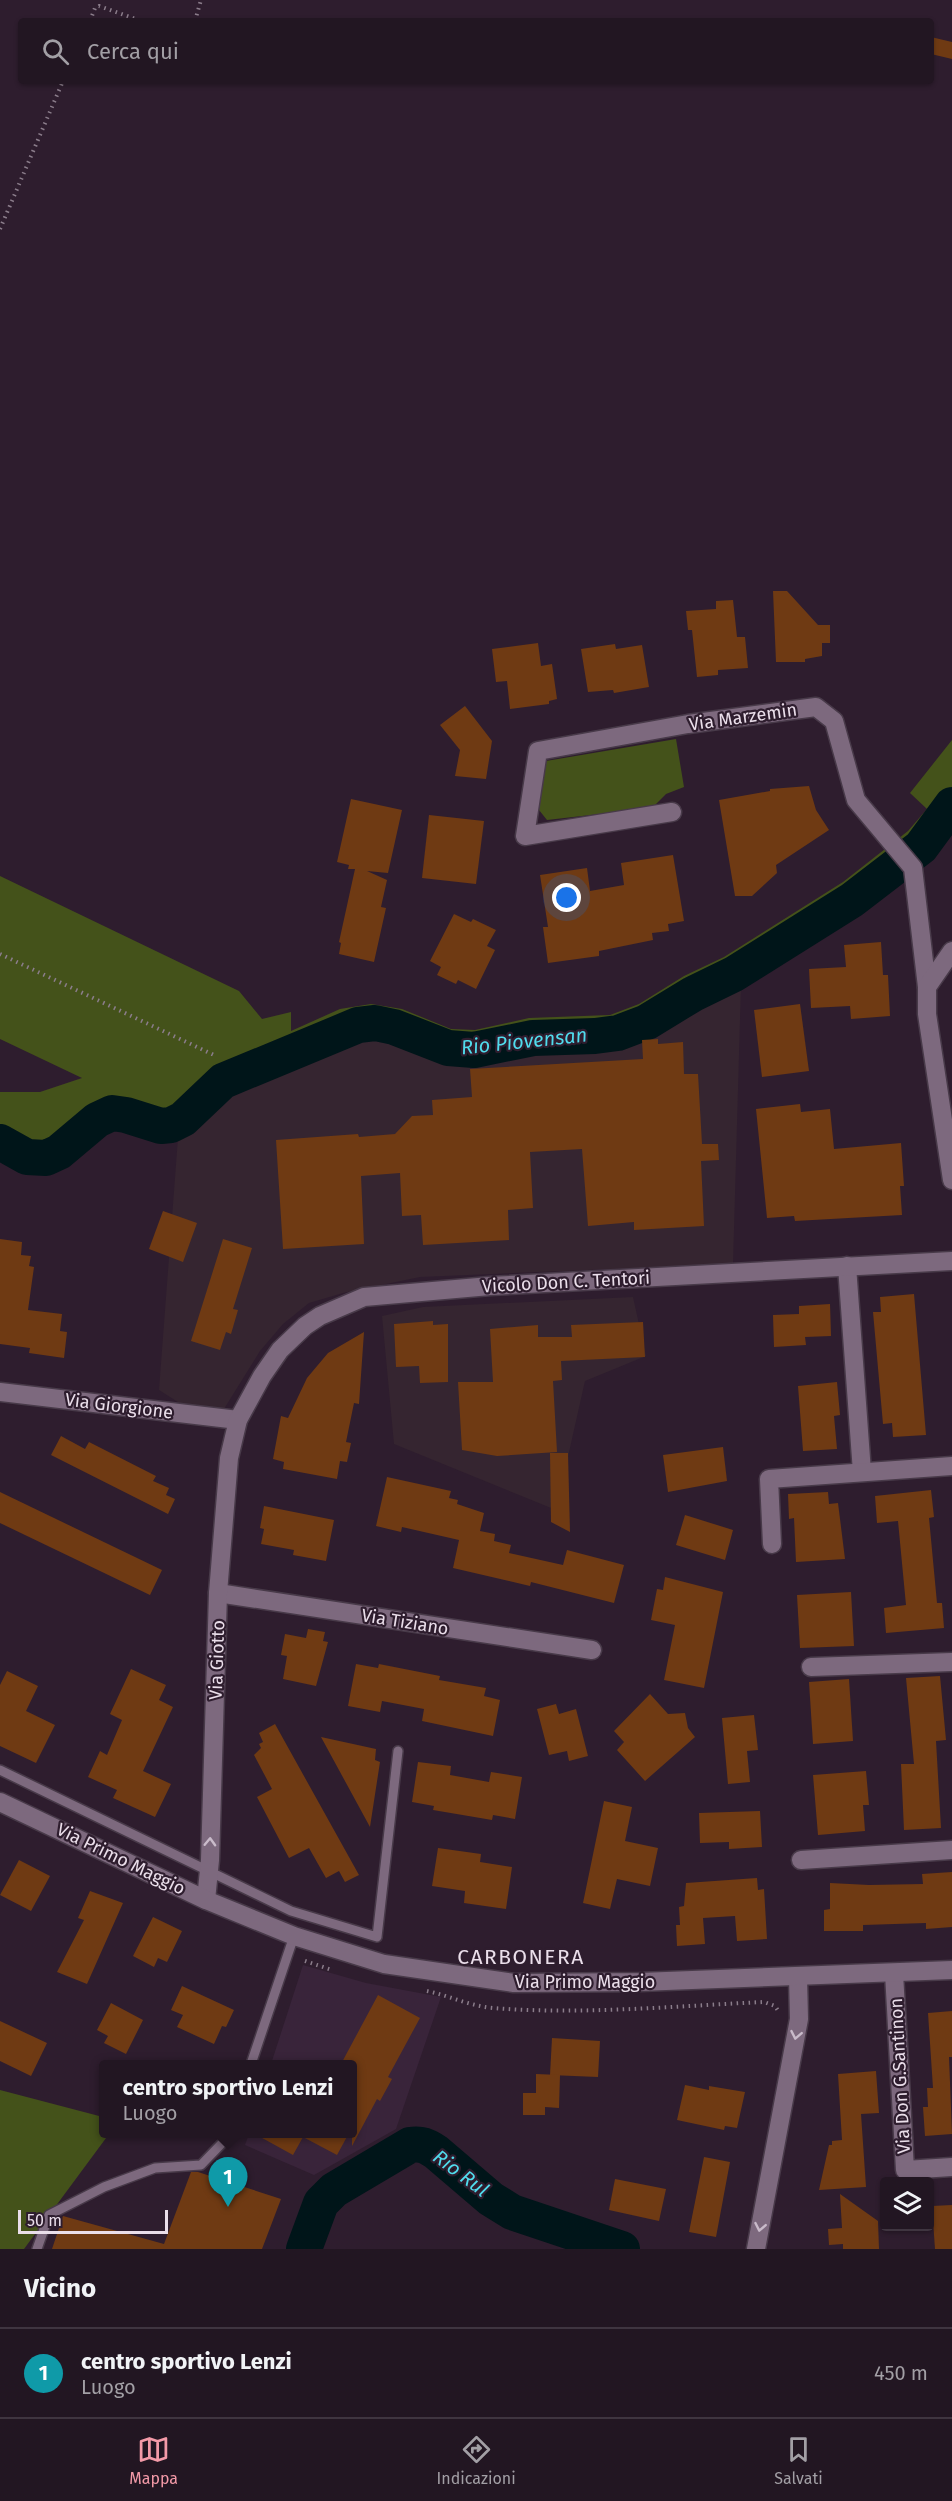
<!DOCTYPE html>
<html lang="it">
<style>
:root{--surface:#221622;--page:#2e232f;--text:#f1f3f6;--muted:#a29fa5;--line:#3f3540;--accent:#f39aa8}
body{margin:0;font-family:"Fira Sans",sans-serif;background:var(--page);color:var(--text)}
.controls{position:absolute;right:18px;bottom:18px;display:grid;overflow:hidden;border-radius:6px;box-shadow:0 2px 4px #0004}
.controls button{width:54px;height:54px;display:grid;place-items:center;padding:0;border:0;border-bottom:2px solid var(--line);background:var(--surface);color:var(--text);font:30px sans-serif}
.scale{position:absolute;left:18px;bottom:15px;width:150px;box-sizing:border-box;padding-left:6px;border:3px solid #eadeea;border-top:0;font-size:16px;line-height:21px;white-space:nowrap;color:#eadeea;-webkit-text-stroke:4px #2e1d2e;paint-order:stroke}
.you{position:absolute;left:567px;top:898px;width:21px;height:21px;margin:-15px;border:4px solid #fff;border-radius:50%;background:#1a73e8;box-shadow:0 0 0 9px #1a73e833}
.badge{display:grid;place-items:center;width:39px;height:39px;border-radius:50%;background:var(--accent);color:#fff;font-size:20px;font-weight:700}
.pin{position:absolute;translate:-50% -50px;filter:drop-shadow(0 2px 3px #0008)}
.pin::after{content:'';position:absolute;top:32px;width:21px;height:18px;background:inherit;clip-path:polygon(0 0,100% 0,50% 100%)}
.popup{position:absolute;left:99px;top:2060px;width:258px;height:78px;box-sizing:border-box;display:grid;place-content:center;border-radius:6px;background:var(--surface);filter:drop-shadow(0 2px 4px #0005);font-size:20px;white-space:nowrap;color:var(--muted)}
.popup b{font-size:22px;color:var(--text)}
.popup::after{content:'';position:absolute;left:50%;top:100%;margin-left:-12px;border:12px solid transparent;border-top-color:var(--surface)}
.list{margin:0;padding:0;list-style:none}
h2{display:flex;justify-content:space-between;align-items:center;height:78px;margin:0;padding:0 24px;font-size:26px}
h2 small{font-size:20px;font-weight:400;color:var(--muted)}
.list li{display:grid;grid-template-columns:39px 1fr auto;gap:18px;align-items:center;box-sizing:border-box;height:90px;padding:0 24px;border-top:2px solid var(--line)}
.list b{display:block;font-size:22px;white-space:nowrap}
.list p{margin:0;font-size:20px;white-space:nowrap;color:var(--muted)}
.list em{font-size:20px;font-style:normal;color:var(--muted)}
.icon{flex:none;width:33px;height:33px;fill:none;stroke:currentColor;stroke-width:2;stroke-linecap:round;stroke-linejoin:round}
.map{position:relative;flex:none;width:952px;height:2249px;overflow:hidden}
.search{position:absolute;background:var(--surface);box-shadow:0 2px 4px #0004;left:18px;right:18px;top:18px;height:66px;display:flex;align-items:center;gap:15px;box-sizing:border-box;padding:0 21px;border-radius:6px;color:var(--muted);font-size:22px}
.sheet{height:168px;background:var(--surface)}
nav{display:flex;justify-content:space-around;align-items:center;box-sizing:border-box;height:84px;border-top:2px solid var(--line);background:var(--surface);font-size:16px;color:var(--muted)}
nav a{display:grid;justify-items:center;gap:3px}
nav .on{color:var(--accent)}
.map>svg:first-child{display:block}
.built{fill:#39243a}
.industrial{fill:#352530}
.green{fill:#44521a}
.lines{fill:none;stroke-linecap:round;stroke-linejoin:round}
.river{stroke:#001519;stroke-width:36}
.building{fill:#6f3a13}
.lane-casing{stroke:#483a49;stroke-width:12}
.street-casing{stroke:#483a49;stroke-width:21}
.secondary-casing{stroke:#483a49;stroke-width:21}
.path{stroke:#8b7d8b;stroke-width:4;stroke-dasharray:1.5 4.5;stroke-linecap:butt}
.lane{stroke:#7d697e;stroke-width:9}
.street{stroke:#7d697e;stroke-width:18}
.secondary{stroke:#7d697e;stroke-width:18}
.oneway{stroke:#c9bbca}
.labels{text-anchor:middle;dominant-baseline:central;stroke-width:4.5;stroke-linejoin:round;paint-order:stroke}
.street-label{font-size:18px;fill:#eadeea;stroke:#2e1d2e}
.water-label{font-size:20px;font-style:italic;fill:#50dced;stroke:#2e1d2e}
.quarter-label{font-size:21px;letter-spacing:1.5px;fill:#eadeea;stroke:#2e1d2e}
</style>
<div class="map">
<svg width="952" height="2249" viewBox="0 0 952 2249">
<rect width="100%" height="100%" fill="#2e1d2e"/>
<!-- built -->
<path class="built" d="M 303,1965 L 366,1983 L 441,1997 L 396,2129 L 314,2175 L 245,2145 L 249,2134 L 352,2134 L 352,2064 L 271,2064 Z"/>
<!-- industrial -->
<g class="industrial">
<path d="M 741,985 L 733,1264 L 420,1277 L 343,1293 L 309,1303 L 283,1324 L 260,1351 L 214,1425 L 159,1390 L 178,1138 L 194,1128 L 210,1110 L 234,1090 L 360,1038 L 380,1038 L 392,1042 L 413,1052 L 444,1062 L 509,1059 L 534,1052 L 588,1051 L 619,1047 Z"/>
<path d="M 633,1297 L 646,1356 L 585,1381 L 556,1510 L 394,1444 L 382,1316 L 423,1307 Z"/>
</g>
<!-- green -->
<g class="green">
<path d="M 676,739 L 684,787 L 666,794 L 652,808 L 547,820 L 539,810 L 546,761 Z"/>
<path d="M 952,740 L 952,831 L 932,855 L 863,909 L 740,986 L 700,1006 L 654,1034 L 619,1047 L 588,1051 L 534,1052 L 477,1064 L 444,1062 L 380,1038 L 350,1040 L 270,1077 L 234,1090 L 210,1110 L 194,1128 L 175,1140 L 151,1139 L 116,1126 C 68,1143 64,1198 0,1160 L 0,1092 L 40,1092 L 82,1078 L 0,1039 L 0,876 L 239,991 L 262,1019 L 291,1012 L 291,1031 L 340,1009 L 371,1004 L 402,1009 L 451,1029 L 475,1030 L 529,1018 L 610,1015 L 639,1004 L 684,976 L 724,957 L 843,882 L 908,831 L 927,809 L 910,793 Z"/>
<path d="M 0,2090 L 103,2117 L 104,2134 L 109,2134 L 24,2249 L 0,2249 Z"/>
</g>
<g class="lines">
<!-- river -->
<g class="river">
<path d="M 0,1142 L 27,1157 L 46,1158 L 59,1152 L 97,1120 L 112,1113 L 126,1115 L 161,1126 L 171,1125 L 183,1119 L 223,1081 L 358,1025 L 375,1023 L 394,1027 L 448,1048 L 474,1050 L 533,1038 L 595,1036 L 618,1033 L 647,1022 L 693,994 L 734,974 L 852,900 L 921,847 L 952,805"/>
<path d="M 304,2249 L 321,2203 L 334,2190 L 410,2145 C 421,2143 427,2146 436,2152 L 491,2199 L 512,2212 L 622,2249"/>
</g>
</g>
<!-- building -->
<g class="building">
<path d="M 931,37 L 952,42 L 952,59 L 931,54 Z"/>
<path d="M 773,591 L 787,591 L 818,625 L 830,625 L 830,643 L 822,643 L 822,656 L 805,659 L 805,662 L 776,662 Z"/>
<path d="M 733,600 L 737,637 L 745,637 L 748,668 L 718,670 L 718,675 L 697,677 L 692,630 L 688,630 L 686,611 L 716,609 L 716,601 Z"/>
<path d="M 538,643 L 541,666 L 552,664 L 557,699 L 549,701 L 549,704 L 510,709 L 507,681 L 496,682 L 492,649 Z"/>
<path d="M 615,644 L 616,649 L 642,645 L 649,687 L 614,693 L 613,690 L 588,692 L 581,649 Z"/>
<path d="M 465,706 L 492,741 L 486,779 L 455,776 L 460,750 L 440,725 Z"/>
<path d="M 809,786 L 816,810 L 829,830 L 776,865 L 777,873 L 752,896 L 735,896 L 719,800 L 770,791 L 770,789 Z"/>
<path d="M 351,799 L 402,810 L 388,873 L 367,871 L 387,880 L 381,907 L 386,908 L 374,962 L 339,954 L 341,943 L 339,942 L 355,869 L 348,869 L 349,865 L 337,862 Z"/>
<path d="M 429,815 L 484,821 L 476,884 L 422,878 Z"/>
<path d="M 673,855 L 684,921 L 668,924 L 669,931 L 652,933 L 653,940 L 599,951 L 599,956 L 548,963 L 543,927 L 548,927 L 540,875 L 587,868 L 590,891 L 624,885 L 621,863 Z"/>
<path d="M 454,914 L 471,922 L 473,919 L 496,930 L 487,946 L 495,950 L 476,989 L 458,980 L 456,984 L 437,975 L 441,967 L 430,961 Z"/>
<path d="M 881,942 L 883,975 L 888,975 L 890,1016 L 851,1019 L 850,1006 L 811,1008 L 809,969 L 846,967 L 844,945 Z"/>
<path d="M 800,1004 L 809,1071 L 762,1077 L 754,1010 Z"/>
<path d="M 658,1039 L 658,1044 L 683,1042 L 684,1074 L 698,1074 L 702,1144 L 718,1144 L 719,1160 L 701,1161 L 704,1226 L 634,1230 L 634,1222 L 588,1226 L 582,1149 L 530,1152 L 533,1208 L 508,1210 L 509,1240 L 423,1245 L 421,1215 L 402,1216 L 400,1173 L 361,1176 L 364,1244 L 283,1249 L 276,1140 L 358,1134 L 359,1137 L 395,1134 L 412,1116 L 433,1115 L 432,1100 L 472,1097 L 470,1069 L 643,1059 L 642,1040 Z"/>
<path d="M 800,1104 L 801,1112 L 830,1109 L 834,1149 L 901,1143 L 904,1186 L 900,1186 L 902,1215 L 795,1221 L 794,1216 L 767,1218 L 756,1109 Z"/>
<path d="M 163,1211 L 197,1223 L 183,1262 L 149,1249 Z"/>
<path d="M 0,1239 L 22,1242 L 21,1255 L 31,1256 L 29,1266 L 34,1267 L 28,1310 L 62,1314 L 60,1331 L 67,1332 L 64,1358 L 29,1353 L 30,1348 L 0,1344 Z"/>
<path d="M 223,1239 L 252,1248 L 233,1309 L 238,1310 L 231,1334 L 226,1332 L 220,1350 L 191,1341 Z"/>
<path d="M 914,1294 L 926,1435 L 893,1437 L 892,1423 L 883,1424 L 873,1312 L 881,1312 L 880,1297 Z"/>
<path d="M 830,1304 L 831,1336 L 805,1337 L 806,1345 L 774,1347 L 773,1315 L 799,1314 L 799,1306 Z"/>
<path d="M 433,1321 L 433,1325 L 448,1324 L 448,1382 L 420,1383 L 419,1366 L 396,1367 L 394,1324 Z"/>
<path d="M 643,1322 L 645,1357 L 561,1361 L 562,1380 L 553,1381 L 557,1452 L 497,1456 L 462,1450 L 458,1382 L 493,1382 L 490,1329 L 538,1325 L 538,1337 L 572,1337 L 571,1325 Z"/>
<path d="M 364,1332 L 359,1404 L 354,1403 L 346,1442 L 351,1443 L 347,1462 L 340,1461 L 337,1479 L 283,1469 L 284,1462 L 273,1459 L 281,1416 L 288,1418 L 307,1378 L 328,1353 Z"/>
<path d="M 837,1382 L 840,1415 L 834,1416 L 837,1449 L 803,1451 L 798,1386 Z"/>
<path d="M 61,1436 L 85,1449 L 89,1442 L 156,1476 L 153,1481 L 169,1488 L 166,1495 L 175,1499 L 168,1514 L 51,1455 Z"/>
<path d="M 723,1447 L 727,1481 L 668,1492 L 663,1455 Z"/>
<path d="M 550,1453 L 568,1453 L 570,1532 L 551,1522 Z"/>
<path d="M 387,1477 L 451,1491 L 449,1498 L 458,1500 L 457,1504 L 484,1513 L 480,1531 L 495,1534 L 494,1541 L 511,1545 L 509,1553 L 563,1565 L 567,1550 L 624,1565 L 614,1603 L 531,1582 L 530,1586 L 453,1568 L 459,1540 L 402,1527 L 401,1532 L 376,1526 Z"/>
<path d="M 931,1490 L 934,1517 L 929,1518 L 937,1603 L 942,1603 L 944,1628 L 886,1633 L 884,1608 L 906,1605 L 898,1521 L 877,1523 L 875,1496 Z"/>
<path d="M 0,1492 L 162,1570 L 150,1595 L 0,1523 Z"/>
<path d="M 828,1492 L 829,1504 L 838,1503 L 845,1559 L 796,1562 L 794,1518 L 789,1519 L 788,1494 Z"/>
<path d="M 264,1506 L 334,1520 L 326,1561 L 293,1555 L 294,1550 L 261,1544 L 264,1529 L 260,1528 Z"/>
<path d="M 685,1515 L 733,1530 L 725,1560 L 676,1545 Z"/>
<path d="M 665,1577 L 723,1592 L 704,1688 L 664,1680 L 675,1625 L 651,1620 L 657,1589 L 663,1590 Z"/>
<path d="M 851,1592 L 854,1646 L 800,1648 L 797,1595 Z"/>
<path d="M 308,1629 L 325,1632 L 323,1641 L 328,1642 L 316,1686 L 283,1679 L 287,1656 L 281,1655 L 285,1634 L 306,1638 Z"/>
<path d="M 356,1664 L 378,1668 L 379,1664 L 440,1676 L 439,1680 L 486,1688 L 484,1696 L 500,1700 L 493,1736 L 422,1721 L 424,1709 L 382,1701 L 380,1712 L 348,1706 Z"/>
<path d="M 131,1669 L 166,1685 L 159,1700 L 173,1707 L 143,1771 L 171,1784 L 155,1817 L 113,1798 L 117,1790 L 88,1777 L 100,1751 L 107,1755 L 122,1720 L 110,1714 Z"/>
<path d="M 7,1671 L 38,1686 L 26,1711 L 55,1725 L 36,1763 L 0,1746 L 0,1685 Z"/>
<path d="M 940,1676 L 946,1740 L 936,1741 L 941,1828 L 904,1830 L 901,1764 L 914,1764 L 906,1678 Z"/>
<path d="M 849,1679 L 853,1741 L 813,1744 L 809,1682 Z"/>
<path d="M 650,1694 L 668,1714 L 685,1713 L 688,1728 L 695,1737 L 645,1781 L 617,1750 L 624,1742 L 614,1731 Z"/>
<path d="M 556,1704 L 559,1714 L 576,1709 L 588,1756 L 569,1761 L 567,1751 L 549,1755 L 537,1709 Z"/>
<path d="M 754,1715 L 758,1750 L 747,1751 L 750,1782 L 728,1784 L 722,1718 Z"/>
<path d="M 275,1724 L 359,1875 L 345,1882 L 339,1871 L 326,1878 L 309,1848 L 289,1858 L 257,1797 L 272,1789 L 254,1755 L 261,1748 L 259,1744 L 263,1742 L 259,1733 Z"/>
<path d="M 321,1737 L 376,1749 L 375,1760 L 380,1762 L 370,1827 Z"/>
<path d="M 418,1762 L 451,1766 L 450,1775 L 489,1782 L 491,1772 L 522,1777 L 515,1819 L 493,1815 L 492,1820 L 433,1810 L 434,1806 L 412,1802 Z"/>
<path d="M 866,1771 L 869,1805 L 863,1805 L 865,1831 L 818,1835 L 813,1775 Z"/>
<path d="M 604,1801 L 632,1807 L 625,1841 L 658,1848 L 650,1886 L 617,1879 L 610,1909 L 583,1903 Z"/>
<path d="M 760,1811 L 762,1847 L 729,1849 L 729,1842 L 700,1843 L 699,1813 Z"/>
<path d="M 438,1848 L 481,1854 L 480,1862 L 512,1867 L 506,1909 L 464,1903 L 465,1891 L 432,1886 Z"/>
<path d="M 19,1860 L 50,1876 L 31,1911 L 0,1895 Z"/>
<path d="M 952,1872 L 952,1927 L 926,1929 L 926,1923 L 863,1925 L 863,1931 L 824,1931 L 824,1910 L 830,1909 L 830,1883 L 869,1885 L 923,1884 L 922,1874 Z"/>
<path d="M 757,1878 L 758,1890 L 764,1889 L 767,1939 L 737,1941 L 735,1916 L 703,1918 L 705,1944 L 677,1946 L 676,1925 L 680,1925 L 679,1907 L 684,1906 L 686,1883 Z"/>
<path d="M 90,1891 L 123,1903 L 87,1984 L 57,1972 L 84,1920 L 78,1918 Z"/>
<path d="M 153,1917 L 182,1931 L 167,1962 L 158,1958 L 154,1967 L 133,1956 Z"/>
<path d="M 182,1986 L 234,2010 L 226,2027 L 222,2026 L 214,2044 L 177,2027 L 183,2015 L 171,2010 Z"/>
<path d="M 378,1995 L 420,2018 L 388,2077 L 392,2079 L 380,2101 L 377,2099 L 352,2146 L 352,2064 L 341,2064 Z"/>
<path d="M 111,2003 L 143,2020 L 126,2054 L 104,2043 L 108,2036 L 97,2030 Z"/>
<path d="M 952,2011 L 952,2057 L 949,2057 L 952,2134 L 925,2136 L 923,2107 L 928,2107 L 927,2088 L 933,2088 L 928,2013 Z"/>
<path d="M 0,2021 L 47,2043 L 31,2076 L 0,2061 Z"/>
<path d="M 552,2038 L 600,2041 L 598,2077 L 550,2075 Z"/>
<path d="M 876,2071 L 879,2113 L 861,2114 L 866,2187 L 819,2190 L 829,2145 L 832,2145 L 832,2141 L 842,2140 L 838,2074 Z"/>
<path d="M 536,2074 L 560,2075 L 559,2108 L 545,2107 L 545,2115 L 523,2115 L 523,2093 L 536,2093 Z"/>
<path d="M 685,2085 L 709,2090 L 709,2086 L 745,2092 L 737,2128 L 725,2126 L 724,2130 L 677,2120 Z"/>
<path d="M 253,2133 L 349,2133 L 337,2155 L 303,2137 L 293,2155 Z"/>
<path d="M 704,2157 L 730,2162 L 716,2237 L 689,2232 Z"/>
<path d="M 191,2172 L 198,2172 L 281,2199 L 262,2249 L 52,2249 L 63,2216 L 164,2244 Z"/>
<path d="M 615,2179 L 666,2189 L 659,2221 L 609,2210 Z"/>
<path d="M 840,2194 L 878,2221 L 879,2249 L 843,2249 L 843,2244 L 829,2245 L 828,2229 L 842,2228 Z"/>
<path d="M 952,2205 L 952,2249 L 935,2249 L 932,2206 Z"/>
</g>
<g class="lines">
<!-- lane casing -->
<g class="lane-casing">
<g id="lane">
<path d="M 0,1770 L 291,1911 L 377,1937 L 398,1751"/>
<path d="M 251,2064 L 294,1936"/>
<path d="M 37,2249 L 49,2215 L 104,2187 L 155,2168 L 201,2165 L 227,2138 L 228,2134"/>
</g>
</g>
<!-- street casing -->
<g class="street-casing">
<g id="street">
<path d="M 672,812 L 525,836 L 538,751 L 688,724 L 816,707 L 834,721 L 856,800 L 913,868 L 927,987"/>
<path d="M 952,951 L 927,987 L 927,1014 L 952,1180"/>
<path d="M 847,1266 L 862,1472"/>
<path d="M 0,1392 L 238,1420"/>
<path d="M 772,1544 L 769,1479 L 952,1466"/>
<path d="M 218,1593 L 592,1650"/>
<path d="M 811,1667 L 952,1662"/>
<path d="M 801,1860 L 952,1850"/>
<path d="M 206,1900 L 210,1860 L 218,1593 L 229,1458 L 238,1420 L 262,1376 L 280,1350 L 305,1326 L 320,1316 L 364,1297 L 490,1286 L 952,1261"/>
<path d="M 894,1973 L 905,2170 L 952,2167"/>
<path d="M 756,2249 L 799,2019 L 798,1977"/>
</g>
</g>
<!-- secondary casing -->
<g class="secondary-casing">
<path id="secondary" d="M 0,1802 L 206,1900 L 294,1936 L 384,1964 L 514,1983 L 640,1982 L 952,1970"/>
</g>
<!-- path -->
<g class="path">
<path d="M 90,21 L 95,8 L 99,6 L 141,21"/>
<path d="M 195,21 L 201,0"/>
<path d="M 0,229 L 63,81"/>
<path d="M 0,954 L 216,1056"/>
<path d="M 305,1961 L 332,1970"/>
<path d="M 427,1991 C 450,1996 470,2006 493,2008 C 583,2015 675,2006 764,2002 L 775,2006 L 779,2012"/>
</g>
<!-- lane -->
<use href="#lane" class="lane"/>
<!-- street -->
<use href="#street" class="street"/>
<!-- secondary -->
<use href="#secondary" class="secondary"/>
</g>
<!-- one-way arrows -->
<defs><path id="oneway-chevron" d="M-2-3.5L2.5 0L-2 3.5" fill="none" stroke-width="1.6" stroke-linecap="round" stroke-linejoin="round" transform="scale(1.5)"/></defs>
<g class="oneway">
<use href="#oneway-chevron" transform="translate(210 1842) rotate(-88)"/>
<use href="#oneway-chevron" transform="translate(796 2035) rotate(101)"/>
<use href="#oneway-chevron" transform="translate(760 2227) rotate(101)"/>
</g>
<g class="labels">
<!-- street labels -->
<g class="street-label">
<text transform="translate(743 717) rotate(-8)">Via Marzemin</text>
<text transform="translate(566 1282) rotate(-3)">Vicolo Don C. Tentori</text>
<text transform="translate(119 1406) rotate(7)">Via Giorgione</text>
<text transform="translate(405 1622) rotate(9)">Via Tiziano</text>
<text transform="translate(217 1660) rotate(-88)">Via Giotto</text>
<text transform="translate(121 1859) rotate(26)">Via Primo Maggio</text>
<text x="585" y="1982">Via Primo Maggio</text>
<text transform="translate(900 2076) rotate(-93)">Via Don G.Santinon</text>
</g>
<!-- water labels -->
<g class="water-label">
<text transform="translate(524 1041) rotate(-6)">Rio Piovensan</text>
<text transform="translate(461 2173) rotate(37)">Rio Rul</text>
</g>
<!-- quarter labels -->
<g class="quarter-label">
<text x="521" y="1957">CARBONERA</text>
</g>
</g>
</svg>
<div class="controls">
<button><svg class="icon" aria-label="layers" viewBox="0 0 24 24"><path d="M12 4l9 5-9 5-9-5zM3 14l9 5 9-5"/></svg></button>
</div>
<div class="scale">50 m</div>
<div class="you"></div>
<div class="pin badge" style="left:228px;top:2207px;background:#0f9aa8">1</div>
<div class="popup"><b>centro sportivo Lenzi</b>Luogo</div>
<div class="search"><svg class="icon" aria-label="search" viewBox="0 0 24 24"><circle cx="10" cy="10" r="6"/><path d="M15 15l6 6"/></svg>Cerca qui</div>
</div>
<section class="sheet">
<h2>Vicino<small></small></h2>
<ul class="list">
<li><span class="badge" style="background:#0f9aa8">1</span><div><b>centro sportivo Lenzi</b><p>Luogo</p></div><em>450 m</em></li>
</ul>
</section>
<nav>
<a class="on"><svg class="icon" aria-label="map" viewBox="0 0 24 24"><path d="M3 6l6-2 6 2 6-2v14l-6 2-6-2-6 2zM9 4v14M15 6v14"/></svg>Mappa</a>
<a><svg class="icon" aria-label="directions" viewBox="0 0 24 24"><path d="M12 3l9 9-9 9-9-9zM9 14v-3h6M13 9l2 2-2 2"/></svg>Indicazioni</a>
<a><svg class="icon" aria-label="saved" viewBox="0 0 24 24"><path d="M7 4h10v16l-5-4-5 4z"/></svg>Salvati</a>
</nav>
